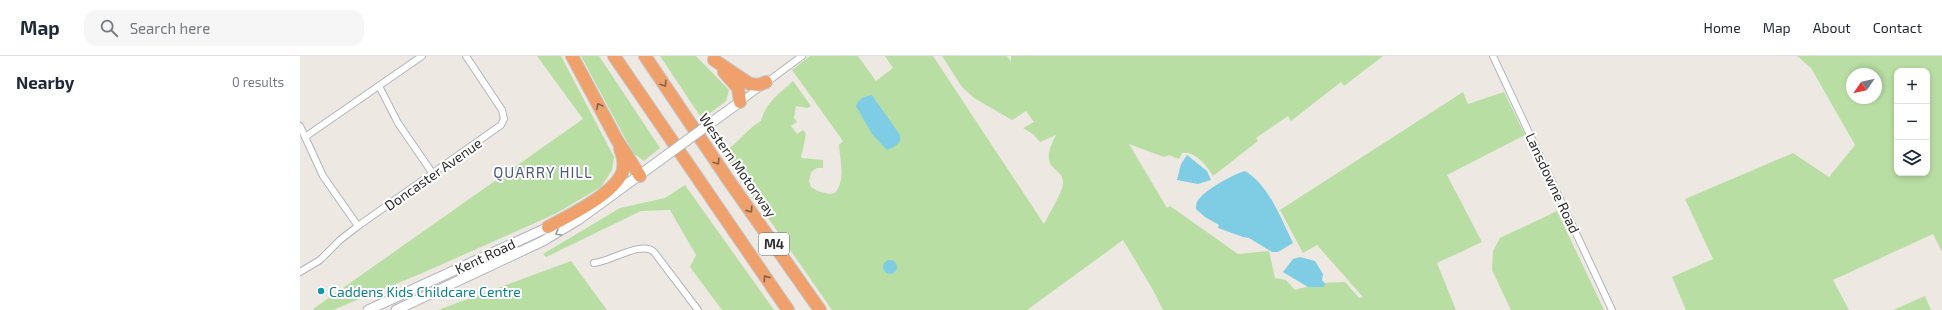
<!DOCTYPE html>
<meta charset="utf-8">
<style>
:root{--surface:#fff;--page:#f6f6f7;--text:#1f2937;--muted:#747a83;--line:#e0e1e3}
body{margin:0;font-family:"Exo 2",sans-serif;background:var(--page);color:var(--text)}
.controls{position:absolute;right:12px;top:12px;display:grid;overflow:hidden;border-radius:8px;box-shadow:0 2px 6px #0003}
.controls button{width:36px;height:36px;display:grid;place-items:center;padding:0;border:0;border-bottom:1px solid var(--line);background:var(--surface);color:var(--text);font:20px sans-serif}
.compass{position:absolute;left:1546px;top:12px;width:36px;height:36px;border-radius:50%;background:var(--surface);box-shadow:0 2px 6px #0003;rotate:236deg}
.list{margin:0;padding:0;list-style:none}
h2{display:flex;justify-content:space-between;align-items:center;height:52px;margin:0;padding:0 16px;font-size:17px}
h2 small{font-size:13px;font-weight:400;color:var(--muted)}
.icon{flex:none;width:22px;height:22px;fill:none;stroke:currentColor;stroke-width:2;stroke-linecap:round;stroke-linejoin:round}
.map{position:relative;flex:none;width:1642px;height:254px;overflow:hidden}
header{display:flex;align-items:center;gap:24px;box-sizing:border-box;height:56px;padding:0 20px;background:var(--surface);border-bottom:1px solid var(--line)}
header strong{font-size:19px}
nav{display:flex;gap:22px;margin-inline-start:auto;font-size:14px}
.search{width:280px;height:36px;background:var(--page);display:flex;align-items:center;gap:10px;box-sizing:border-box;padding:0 14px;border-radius:12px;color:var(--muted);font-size:15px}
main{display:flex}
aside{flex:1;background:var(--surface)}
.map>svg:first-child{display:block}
.green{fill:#b9dea4;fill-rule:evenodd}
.water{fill:#7fcde5}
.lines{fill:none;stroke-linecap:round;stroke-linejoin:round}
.minor-casing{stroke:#b2b4bc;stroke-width:8}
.secondary-casing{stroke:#b2b4bc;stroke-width:11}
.motorway-casing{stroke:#c4c4c4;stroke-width:14}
.minor{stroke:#fff;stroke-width:6}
.secondary{stroke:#fff;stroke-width:9}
.motorway{stroke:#f0a06a;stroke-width:12}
.secondary-bridge-casing{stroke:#b2b4bc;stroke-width:11;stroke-linecap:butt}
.secondary-bridge{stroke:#fff;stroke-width:9}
.oneway{stroke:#856149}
.oneway2{stroke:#969696}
.culture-dot{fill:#0f9aa8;stroke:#fff;stroke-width:1.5}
.labels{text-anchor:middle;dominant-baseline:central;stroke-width:4;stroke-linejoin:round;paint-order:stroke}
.shield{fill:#fff;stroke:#6d6d6d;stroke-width:1}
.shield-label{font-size:13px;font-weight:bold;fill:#2e2e2e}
.street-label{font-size:14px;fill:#2e2e2e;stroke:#fff}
.culture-label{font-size:14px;fill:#0d838f;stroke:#fff;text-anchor:start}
.neighbourhood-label{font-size:15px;letter-spacing:1px;fill:#515a7b;stroke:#fff}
</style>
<header>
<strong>Map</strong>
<div class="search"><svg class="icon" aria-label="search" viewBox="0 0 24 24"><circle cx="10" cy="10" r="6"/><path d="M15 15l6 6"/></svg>Search here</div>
<nav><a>Home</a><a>Map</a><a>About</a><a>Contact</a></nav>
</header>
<main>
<aside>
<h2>Nearby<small>0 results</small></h2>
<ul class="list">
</ul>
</aside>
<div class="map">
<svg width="1642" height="254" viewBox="0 0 1642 254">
<rect width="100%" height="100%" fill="#ede8e2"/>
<!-- green -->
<g class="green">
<path d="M 237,0 L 261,0 L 314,101 L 312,114 L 301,131 L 255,158 L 127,215 L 33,254 L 14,254 L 13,253 L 283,63 Z"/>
<path d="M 281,0 L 299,0 L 360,92 L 344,105 L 333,97 Z"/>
<path d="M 360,0 L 396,0 L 429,34 L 426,45 L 402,63 Z"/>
<path d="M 510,0 L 558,0 L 576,25 L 593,12 L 585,0 L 633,0 L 744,168 C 748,160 763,135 763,128 C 764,109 736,117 756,79 L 740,86 L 733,78 L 723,72 L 734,66 L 726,55 L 712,64 L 674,42 L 662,31 L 642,0 L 707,0 L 711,6 L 711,0 L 1083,0 L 1044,30 L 1041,26 L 991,65 L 988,60 L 956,82 L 958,85 L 913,120 C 907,110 895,95 882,97 L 879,103 L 869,99 L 864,101 L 829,88 L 867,152 L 870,150 L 938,198 L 969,195 L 975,222 L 986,224 L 995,234 L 1020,227 L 1045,226 L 1059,242 L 1063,241 L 1017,189 L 1003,197 L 980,154 L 1163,36 L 1168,48 L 1204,36 L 1225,79 L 1147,119 L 1182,186 L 1137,207 L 1156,254 L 863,254 L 853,234 L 823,184 L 727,254 L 532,254 L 427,103 L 428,93 C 440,85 448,72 461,65 C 466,46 479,38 493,25 L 511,50 L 508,52 L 496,50 L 494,62 L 497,66 L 491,70 L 497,78 L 503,74 L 506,78 L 501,102 L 523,104 L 523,112 L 517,112 L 511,116 L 509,125 L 511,131 L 518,135 L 529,138 L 535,137 C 546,124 540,105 539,89 L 543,85 L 492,14 Z"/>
<path d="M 1497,0 L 1642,0 L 1642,196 L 1633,178 L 1533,224 L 1549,254 L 1386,254 L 1372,221 L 1413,203 L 1385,143 L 1493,97 L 1529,121 L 1555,89 L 1511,12 ZM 1597,15 L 1627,15 L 1627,117 L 1597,117 ZM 1552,18 L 1576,18 L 1576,42 L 1552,42 Z"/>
<path d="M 385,129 L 474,254 L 422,254 L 390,211 L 396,199 L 370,154 L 341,155 L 246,201 L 243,198 L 320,152 L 365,142 Z"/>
<path d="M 1257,155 L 1304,254 L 1211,254 L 1192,214 L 1193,195 L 1200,182 Z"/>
<path d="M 271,205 L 307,254 L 138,254 Z"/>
<path d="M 1625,240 L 1631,254 L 1593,254 Z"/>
</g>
<!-- water -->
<g class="water">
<path d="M 572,39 L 600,79 C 602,88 594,91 587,94 L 572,78 L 556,50 C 558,43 565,40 572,39 Z"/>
<path d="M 887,99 L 907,115 L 911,124 L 898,128 L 877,124 L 881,108 Z"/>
<path d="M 945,115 C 969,129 981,163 993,187 L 978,196 L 972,196 L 949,182 L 943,181 L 918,172 L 919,169 L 905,161 L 896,153 C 896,151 896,148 897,146 C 902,135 934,118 945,115 Z"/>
<path d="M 1000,201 L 1015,205 L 1023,218 L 1022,224 L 1025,228 L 1024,231 L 1008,231 L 983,216 L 993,203 Z"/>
<circle cx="590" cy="211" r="7"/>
</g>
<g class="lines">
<!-- minor casing -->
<g class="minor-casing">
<g id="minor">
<path d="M 1193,0 L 1312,254"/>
<path d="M 79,30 L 98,67 L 133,118"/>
<path d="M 440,46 L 502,0"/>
<path d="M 0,70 L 23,120 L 58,170"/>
<path d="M 5,81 L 122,0"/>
<path d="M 294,207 C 310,206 342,184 354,196 L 398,254"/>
<path d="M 0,216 L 20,204 L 40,184 L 58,170 L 201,69 L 204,63 L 202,54 L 166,0"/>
</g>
</g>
<!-- secondary casing -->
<g class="secondary-casing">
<g id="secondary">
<path d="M 419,61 L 440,46"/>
<path d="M 68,254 L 253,169"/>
<path d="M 96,254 L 243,185 L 278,164 L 356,107"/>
</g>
</g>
<!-- motorway casing -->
<g class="motorway-casing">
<g id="motorway">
<path d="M 272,0 L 317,84 L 340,120"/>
<path d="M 314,0 L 488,254"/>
<path d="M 345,0 L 427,122 L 520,254"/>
<path d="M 414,4 L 450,28 L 459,29 L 466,26"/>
<path d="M 424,16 L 438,32 L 440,46"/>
<path d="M 248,171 C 268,160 317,137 323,114 C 324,107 323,99 320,93"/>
</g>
</g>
<!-- minor -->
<use href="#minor" class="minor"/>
<!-- secondary -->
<use href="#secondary" class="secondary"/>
<!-- motorway -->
<use href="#motorway" class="motorway"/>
<!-- secondary-bridge casing -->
<g class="secondary-bridge-casing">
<path id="secondary-bridge" d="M 356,107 L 419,61"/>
</g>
<!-- secondary-bridge -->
<use href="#secondary-bridge" class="secondary-bridge"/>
</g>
<!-- one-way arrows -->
<defs><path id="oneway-chevron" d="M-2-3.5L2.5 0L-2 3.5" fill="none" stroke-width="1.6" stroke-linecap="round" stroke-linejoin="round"/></defs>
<g class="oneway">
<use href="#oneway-chevron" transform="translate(364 28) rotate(56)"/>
<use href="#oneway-chevron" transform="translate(299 50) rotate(-118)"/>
<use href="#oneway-chevron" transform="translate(417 106) rotate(56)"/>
<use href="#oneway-chevron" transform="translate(450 154) rotate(55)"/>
<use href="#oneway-chevron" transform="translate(466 222) rotate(-125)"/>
</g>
<use class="oneway2" href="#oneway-chevron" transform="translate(258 177) rotate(150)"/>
<!-- markers -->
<circle class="culture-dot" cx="21" cy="235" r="4"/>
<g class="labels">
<!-- shield labels -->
<rect class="shield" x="459" y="177" width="30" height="22" rx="3"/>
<g class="shield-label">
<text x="474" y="188">M4</text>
</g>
<!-- street labels -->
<g class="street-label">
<text transform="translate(438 109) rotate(55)">Western Motorway</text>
<text transform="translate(133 118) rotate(-35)">Doncaster Avenue</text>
<text transform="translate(1253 127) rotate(65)">Lansdowne Road</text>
<text transform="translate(185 200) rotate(-25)">Kent Road</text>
</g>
<!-- culture labels -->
<g class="culture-label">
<text x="29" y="235">Caddens Kids Childcare Centre</text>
</g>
<!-- neighbourhood labels -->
<g class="neighbourhood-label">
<text x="243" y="116">QUARRY HILL</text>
</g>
</g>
</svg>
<div class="controls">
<button>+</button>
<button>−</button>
<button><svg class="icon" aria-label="layers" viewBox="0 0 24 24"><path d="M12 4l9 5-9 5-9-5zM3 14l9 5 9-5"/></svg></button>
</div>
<svg class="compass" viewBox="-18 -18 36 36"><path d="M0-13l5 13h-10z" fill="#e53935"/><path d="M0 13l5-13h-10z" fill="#747a83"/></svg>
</div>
</main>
